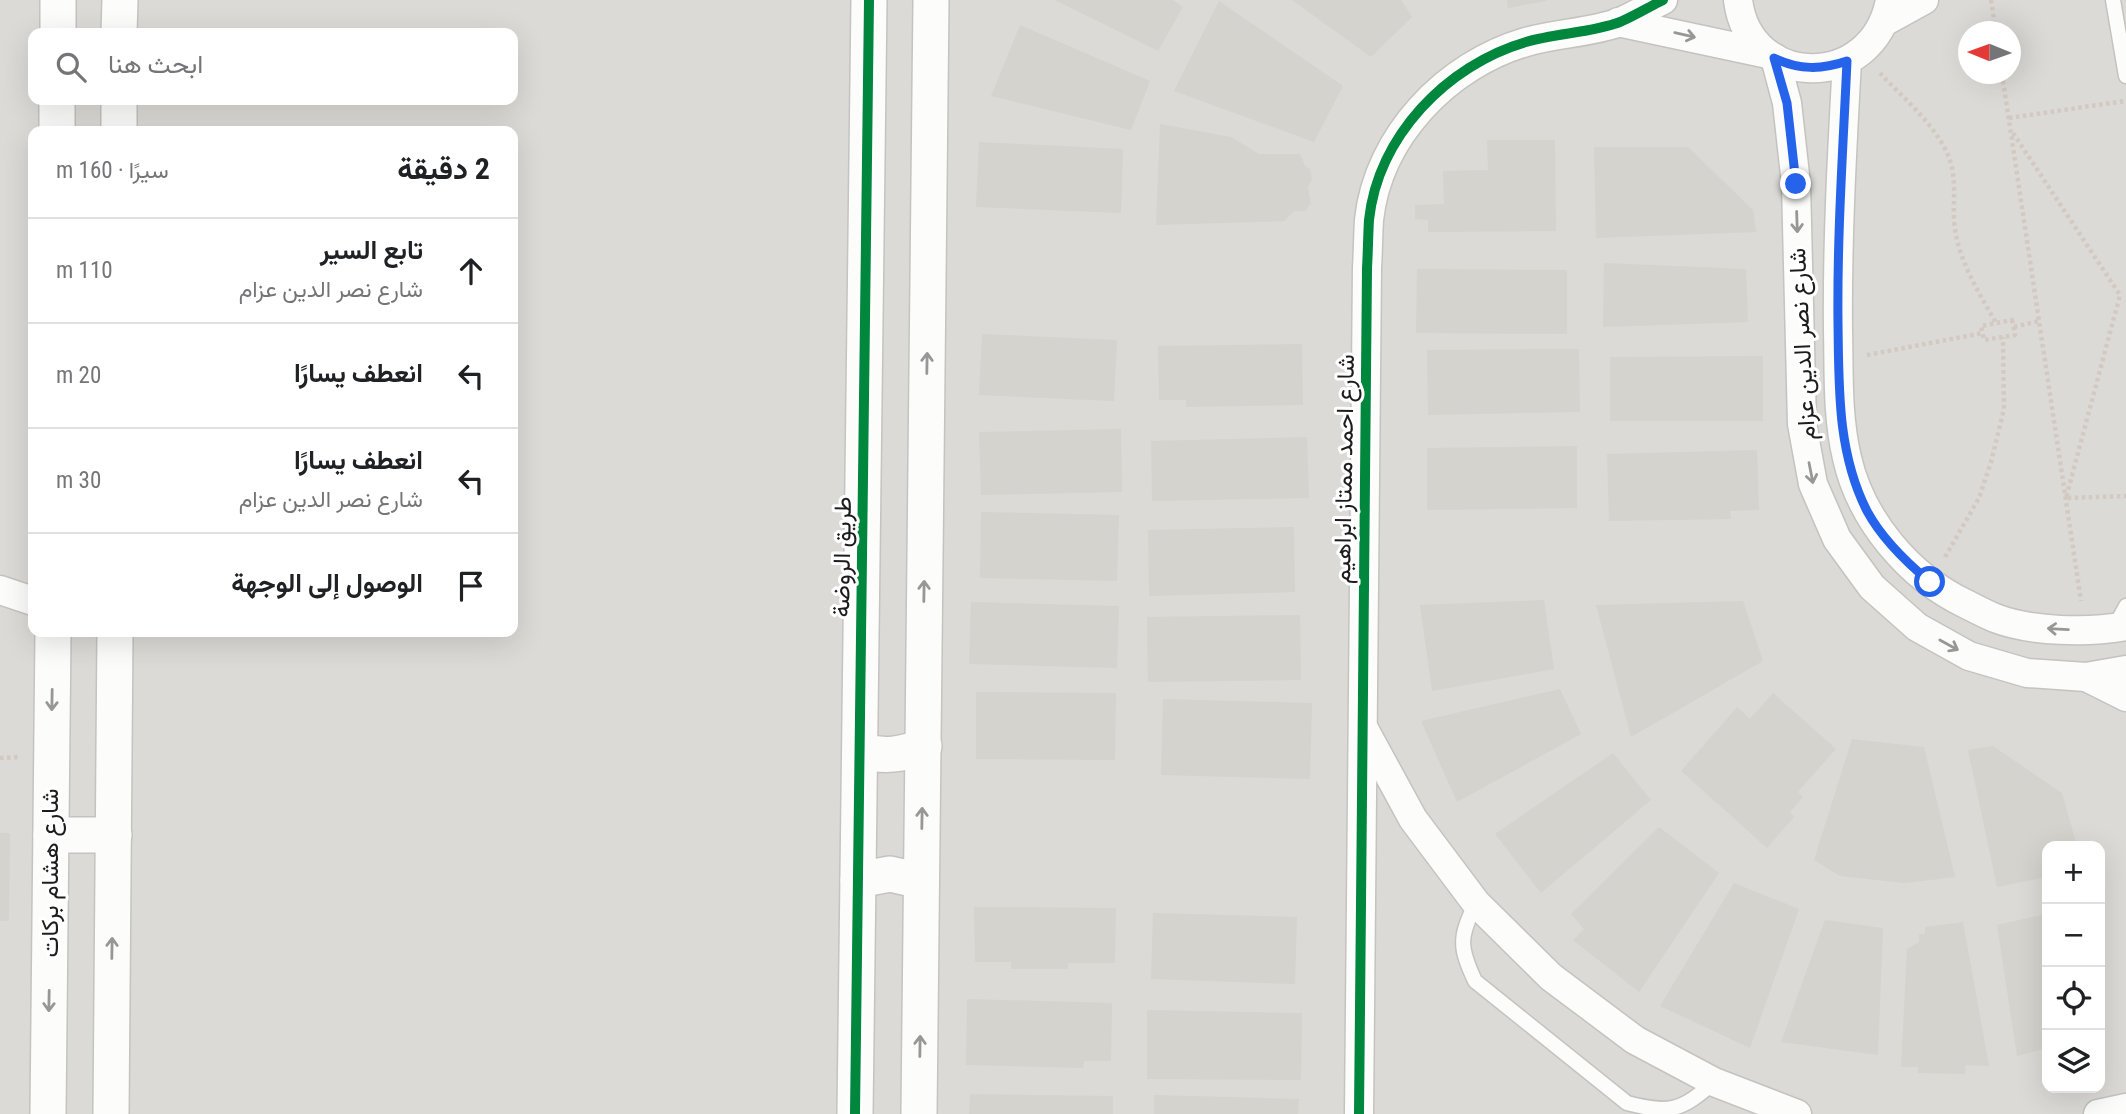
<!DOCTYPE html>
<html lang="ar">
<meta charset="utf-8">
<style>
:root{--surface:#fff;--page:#f6f6f6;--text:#202124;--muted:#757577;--line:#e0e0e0}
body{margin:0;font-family:"Roboto Condensed",Vazirmatn,sans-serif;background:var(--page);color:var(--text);direction:rtl}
.controls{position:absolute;right:21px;bottom:21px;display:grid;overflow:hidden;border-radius:14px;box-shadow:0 7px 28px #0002}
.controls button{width:63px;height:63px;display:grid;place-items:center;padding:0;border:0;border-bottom:2px solid var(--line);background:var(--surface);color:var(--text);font:35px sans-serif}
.compass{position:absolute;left:1958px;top:21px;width:63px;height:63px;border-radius:50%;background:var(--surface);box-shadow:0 7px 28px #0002;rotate:271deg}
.stop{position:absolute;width:21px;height:21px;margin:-16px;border:5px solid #2563eb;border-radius:50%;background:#fff}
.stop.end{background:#2563eb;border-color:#fff;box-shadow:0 2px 7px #0008}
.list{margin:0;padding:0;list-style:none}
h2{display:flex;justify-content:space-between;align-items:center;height:91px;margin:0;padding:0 28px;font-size:30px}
h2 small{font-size:23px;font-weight:400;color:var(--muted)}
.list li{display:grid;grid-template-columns:46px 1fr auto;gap:21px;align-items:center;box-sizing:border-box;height:105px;padding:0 28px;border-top:2px solid var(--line)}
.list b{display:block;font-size:26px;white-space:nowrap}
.list p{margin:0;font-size:23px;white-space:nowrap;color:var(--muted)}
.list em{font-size:23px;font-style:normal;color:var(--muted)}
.icon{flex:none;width:38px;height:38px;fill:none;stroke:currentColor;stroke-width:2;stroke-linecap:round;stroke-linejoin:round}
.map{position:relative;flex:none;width:2126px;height:1114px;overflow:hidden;direction:ltr}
.search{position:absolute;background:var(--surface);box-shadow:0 7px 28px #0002;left:28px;top:28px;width:490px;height:77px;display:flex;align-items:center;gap:18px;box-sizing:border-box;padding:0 24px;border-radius:14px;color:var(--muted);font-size:26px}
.panel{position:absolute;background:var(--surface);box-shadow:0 7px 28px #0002;left:28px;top:126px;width:490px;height:511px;border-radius:14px;direction:rtl}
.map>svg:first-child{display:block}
.residential{fill:#dbdad6;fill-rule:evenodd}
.building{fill:#d4d3cd}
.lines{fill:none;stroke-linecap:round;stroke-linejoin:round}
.service-casing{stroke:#c4c3c0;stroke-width:17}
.minor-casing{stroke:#c4c3c0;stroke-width:31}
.tertiary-casing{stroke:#c4c3c0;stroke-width:38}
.path{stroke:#d3c9c1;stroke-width:4.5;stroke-dasharray:3.5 3.5;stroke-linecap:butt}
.service{stroke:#fcfcfb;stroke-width:14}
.minor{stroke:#fcfcfb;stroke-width:28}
.tertiary{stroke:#fcfcfb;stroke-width:35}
.cycleway-casing{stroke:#fff;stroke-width:15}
.cycleway{stroke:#00873e;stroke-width:10}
.oneway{stroke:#979797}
.route{stroke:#2563eb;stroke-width:9}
.labels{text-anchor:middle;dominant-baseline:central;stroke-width:6;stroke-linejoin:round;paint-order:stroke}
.street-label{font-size:24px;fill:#1c1c1c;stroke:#fff}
</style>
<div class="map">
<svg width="2126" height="1114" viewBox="0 0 2126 1114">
<rect width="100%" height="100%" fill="#ecebe4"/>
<!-- residential -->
<path class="residential" d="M 0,0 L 2126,0 L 2126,1114 L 0,1114 ZM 1968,32 L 2010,32 L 2010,74 L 1968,74 ZM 33,33 L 513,33 L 513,100 L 33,100 ZM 33,131 L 513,131 L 513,632 L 33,632 ZM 2047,846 L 2100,846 L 2100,1088 L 2047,1088 Z"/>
<!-- building -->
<g class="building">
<path d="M 1055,0 L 1173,0 L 1183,7 L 1158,51 Z"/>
<path d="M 1292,0 L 1401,0 L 1412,17 L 1371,57 Z"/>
<path d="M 1507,0 L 1546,0 L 1546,1 L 1508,8 Z"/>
<path d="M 1219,1 L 1343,86 L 1314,142 L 1174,91 Z"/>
<path d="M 1020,25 L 1150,81 L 1131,130 L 991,96 Z"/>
<path d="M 1160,124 L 1231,137 L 1259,154 L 1300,154 L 1305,166 L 1310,169 L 1312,179 L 1308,187 L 1311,205 L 1309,205 L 1306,211 L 1294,211 L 1284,221 L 1156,225 Z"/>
<path d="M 1487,140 L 1555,140 L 1556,231 L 1428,232 L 1428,220 L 1415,219 L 1415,205 L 1444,204 L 1443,171 L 1488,170 Z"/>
<path d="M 979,142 L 1123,149 L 1121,213 L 976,207 Z"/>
<path d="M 1594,147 L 1688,147 L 1753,210 L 1756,232 L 1596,238 Z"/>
<path d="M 1604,263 L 1746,269 L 1748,322 L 1603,327 Z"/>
<path d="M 1417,269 L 1567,270 L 1567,334 L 1416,333 Z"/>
<path d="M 982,334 L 1117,340 L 1114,401 L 979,395 Z"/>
<path d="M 1302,344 L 1303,405 L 1186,407 L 1186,400 L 1159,400 L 1158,346 Z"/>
<path d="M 1579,349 L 1580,412 L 1428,415 L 1427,350 Z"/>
<path d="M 1763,356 L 1763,421 L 1610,421 L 1610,357 Z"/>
<path d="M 1121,429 L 1122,492 L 981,495 L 979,432 Z"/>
<path d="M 1307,437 L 1309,498 L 1152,501 L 1151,441 Z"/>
<path d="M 1577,446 L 1577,508 L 1427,510 L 1427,448 Z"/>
<path d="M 1757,450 L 1759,510 L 1730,511 L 1731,519 L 1609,521 L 1607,454 Z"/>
<path d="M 981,512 L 1119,515 L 1117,581 L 980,578 Z"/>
<path d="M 1294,527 L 1295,592 L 1149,596 L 1148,530 Z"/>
<path d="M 1544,600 L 1554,669 L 1432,691 L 1420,605 Z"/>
<path d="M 1743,601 L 1763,661 L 1631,737 L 1596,605 Z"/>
<path d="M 971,602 L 1119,606 L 1117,668 L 969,664 Z"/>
<path d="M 1300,615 L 1301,680 L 1148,682 L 1147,617 Z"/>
<path d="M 1560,689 L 1581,734 L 1457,802 L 1421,721 Z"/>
<path d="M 976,692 L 1116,693 L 1115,760 L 976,759 Z"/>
<path d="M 1773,693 L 1836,749 L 1798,792 L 1803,797 L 1790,812 L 1794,817 L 1767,848 L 1681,771 L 1737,707 L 1750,719 Z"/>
<path d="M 1163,699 L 1312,703 L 1310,779 L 1161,775 Z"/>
<path d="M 1852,739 L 1924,747 L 1955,877 L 1905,883 L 1840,876 L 1814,860 Z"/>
<path d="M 1993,746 L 2062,793 L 2077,846 L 2047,846 L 2047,877 L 1997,887 L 1968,750 Z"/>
<path d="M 1613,753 L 1651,800 L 1541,893 L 1495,834 Z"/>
<path d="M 1659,827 L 1719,873 L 1639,992 L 1573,940 L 1584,929 L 1571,914 Z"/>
<path d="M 0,833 L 10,833 L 9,921 L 0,921 Z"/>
<path d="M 1734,883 L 1799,909 L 1750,1048 L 1660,1006 Z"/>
<path d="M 974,907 L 1116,908 L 1115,963 L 1068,963 L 1068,969 L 1011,969 L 1011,962 L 975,962 Z"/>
<path d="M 1153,913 L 1297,917 L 1295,984 L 1151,979 Z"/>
<path d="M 2047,914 L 2047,1048 L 2017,1056 L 1997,925 Z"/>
<path d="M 1825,920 L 1883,928 L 1878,1055 L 1781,1042 Z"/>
<path d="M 1963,922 L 1989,1066 L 1966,1065 L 1965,1074 L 1918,1073 L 1918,1067 L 1901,1067 L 1907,949 L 1919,942 L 1919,934 L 1925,934 L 1925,927 Z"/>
<path d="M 967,999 L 1112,1003 L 1111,1061 L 1084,1061 L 1083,1068 L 966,1065 Z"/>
<path d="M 1147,1010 L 1302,1013 L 1301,1080 L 1147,1079 Z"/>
<path d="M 970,1094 L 1113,1096 L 1113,1114 L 969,1114 Z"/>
<path d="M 1154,1095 L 1299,1099 L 1298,1114 L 1154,1114 Z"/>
</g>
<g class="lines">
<!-- service casing -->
<g class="service-casing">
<g id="service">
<path d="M 2113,0 L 2126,76"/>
<path d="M 2114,628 L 2126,606"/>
<path d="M 1476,903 C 1459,937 1459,947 1475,981 L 1627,1103 C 1670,1114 1681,1111 1714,1082"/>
</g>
</g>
<!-- minor casing -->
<g class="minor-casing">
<g id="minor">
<path d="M 1738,0 C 1749,90 1873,92 1890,0"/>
<path d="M 1618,22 L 1768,54"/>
<path d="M 1884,22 L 1924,0"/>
<path d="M 1775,58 L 1787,103 L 1796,184 L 1802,424 L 1813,484 L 1837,539 L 1872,587 L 1917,627 L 1969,656 L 2027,673 L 2086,677 L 2126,670"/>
<path d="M 1847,61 C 1842,151 1837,241 1838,331 C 1839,373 1837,416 1847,458 C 1861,520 1909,577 1966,604 C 1976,609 1985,614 1995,618 C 2031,632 2089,633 2126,626"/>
<path d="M 0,590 L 33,601"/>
<path d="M 2086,677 L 2126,697"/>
<path d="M 1364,729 L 1413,819 L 1476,903 L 1551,977 L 1635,1040 L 1714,1082 L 1797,1114"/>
<path d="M 1359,1114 L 1367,268 C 1368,252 1368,236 1369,220 C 1378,136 1447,65 1526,42 C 1556,33 1591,33 1620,22 C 1634,16 1649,7 1663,0"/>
<path d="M 2098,1114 L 2126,1108"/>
</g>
</g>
<!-- tertiary casing -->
<g class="tertiary-casing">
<g id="tertiary">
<path d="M 58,33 L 58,0"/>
<path d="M 119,33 L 120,0"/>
<path d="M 57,131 L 57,100"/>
<path d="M 119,131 L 119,100"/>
<path d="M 861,751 C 884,757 902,755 924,746"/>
<path d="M 51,835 L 114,835"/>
<path d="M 858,880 L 890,874 L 921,881"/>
<path d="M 48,1114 L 53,632"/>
<path d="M 111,1114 L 115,632"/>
<path d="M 855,1114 L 869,0"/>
<path d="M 919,1114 L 931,0"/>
</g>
</g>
<!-- path -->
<g class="path">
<path d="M 1991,0 L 1996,32"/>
<path d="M 1880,73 C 1903,98 1934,123 1948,155 C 1957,177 1953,197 1954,219 C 1956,257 1978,291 1996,323"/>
<path d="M 2002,74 L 2081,601"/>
<path d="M 2009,118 L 2125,101"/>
<path d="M 2013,133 L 2120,295 L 2066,498 L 2126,496"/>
<path d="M 2012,320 L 2015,335 L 1984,340 L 1981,326 Z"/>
<path d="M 2014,327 L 2039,321"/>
<path d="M 1867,355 L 1983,333"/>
<path d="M 1945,557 L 1979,498 L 1991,462 L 2004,409 L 2003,337"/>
<path d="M 0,758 L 19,757"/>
</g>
<!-- service -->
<use href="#service" class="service"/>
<!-- minor -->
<use href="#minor" class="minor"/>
<!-- tertiary -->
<use href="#tertiary" class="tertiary"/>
<!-- cycleway casing -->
<g class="cycleway-casing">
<g id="cycleway">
<path d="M 855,1114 L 869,0"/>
<path d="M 1359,1114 L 1367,268 C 1368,252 1368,236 1369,220 C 1378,136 1447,65 1526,42 C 1556,33 1591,33 1620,22 C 1634,16 1649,7 1663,0"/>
</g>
</g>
<!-- cycleway -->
<use href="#cycleway" class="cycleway"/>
</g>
<!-- one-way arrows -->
<defs><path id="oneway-shaft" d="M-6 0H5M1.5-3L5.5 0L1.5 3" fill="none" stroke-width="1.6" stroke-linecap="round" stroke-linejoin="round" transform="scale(1.75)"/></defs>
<g class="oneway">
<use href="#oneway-shaft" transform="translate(1685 35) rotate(13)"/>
<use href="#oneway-shaft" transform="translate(1797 222) rotate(88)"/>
<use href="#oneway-shaft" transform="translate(927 363) rotate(-89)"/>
<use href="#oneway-shaft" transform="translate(1811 473) rotate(79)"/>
<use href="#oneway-shaft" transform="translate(924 591) rotate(-89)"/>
<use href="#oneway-shaft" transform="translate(2058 629) rotate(-177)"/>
<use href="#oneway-shaft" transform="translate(1949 645) rotate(29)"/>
<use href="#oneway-shaft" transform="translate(52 700) rotate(91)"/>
<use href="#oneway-shaft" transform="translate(922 818) rotate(-89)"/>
<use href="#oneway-shaft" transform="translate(112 948) rotate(-89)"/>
<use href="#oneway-shaft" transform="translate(49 1001) rotate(91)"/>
<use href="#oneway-shaft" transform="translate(920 1046) rotate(-89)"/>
</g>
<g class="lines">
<!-- route -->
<path class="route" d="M 1796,184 L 1787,103 L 1774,58 C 1799,70 1821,70 1847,61 C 1843,149 1837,235 1838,323 C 1839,387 1837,452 1867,511 C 1882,539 1906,562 1930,582"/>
</g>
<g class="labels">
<!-- street labels -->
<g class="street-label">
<text transform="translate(1802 344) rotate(-93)">شارع نصر الدين عزام</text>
<text transform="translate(1344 469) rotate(-89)">شارع احمد ممتاز ابراهيم</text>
<text transform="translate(842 557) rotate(-89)">طريق الروضة</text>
<text transform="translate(50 873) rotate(-90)">شارع هشام بركات</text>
</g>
</g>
</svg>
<div class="controls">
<button>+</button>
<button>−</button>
<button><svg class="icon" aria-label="locate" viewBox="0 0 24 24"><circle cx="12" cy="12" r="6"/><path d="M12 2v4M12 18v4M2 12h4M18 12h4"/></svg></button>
<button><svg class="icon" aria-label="layers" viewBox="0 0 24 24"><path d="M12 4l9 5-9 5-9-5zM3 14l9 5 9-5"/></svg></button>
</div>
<svg class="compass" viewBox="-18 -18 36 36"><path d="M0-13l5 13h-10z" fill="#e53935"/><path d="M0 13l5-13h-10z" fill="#757577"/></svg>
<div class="stop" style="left:1930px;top:582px"></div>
<div class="stop end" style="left:1796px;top:184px"></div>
<div class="search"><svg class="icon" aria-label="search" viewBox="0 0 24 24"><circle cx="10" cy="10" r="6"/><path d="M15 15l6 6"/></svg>ابحث هنا</div>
<section class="panel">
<h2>2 دقيقة<small>سيرًا · 160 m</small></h2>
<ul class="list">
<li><svg class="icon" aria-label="ahead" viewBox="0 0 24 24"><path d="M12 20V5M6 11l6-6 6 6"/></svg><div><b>تابع السير</b><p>شارع نصر الدين عزام</p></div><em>110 m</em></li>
<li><svg class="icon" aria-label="left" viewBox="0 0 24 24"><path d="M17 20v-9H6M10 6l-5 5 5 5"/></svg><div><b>انعطف يسارًا</b></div><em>20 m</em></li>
<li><svg class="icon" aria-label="left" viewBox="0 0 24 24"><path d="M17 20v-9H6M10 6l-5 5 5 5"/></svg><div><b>انعطف يسارًا</b><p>شارع نصر الدين عزام</p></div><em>30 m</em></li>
<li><svg class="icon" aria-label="arrive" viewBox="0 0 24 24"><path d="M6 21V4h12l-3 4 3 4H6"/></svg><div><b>الوصول إلى الوجهة</b></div></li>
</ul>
</section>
</div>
